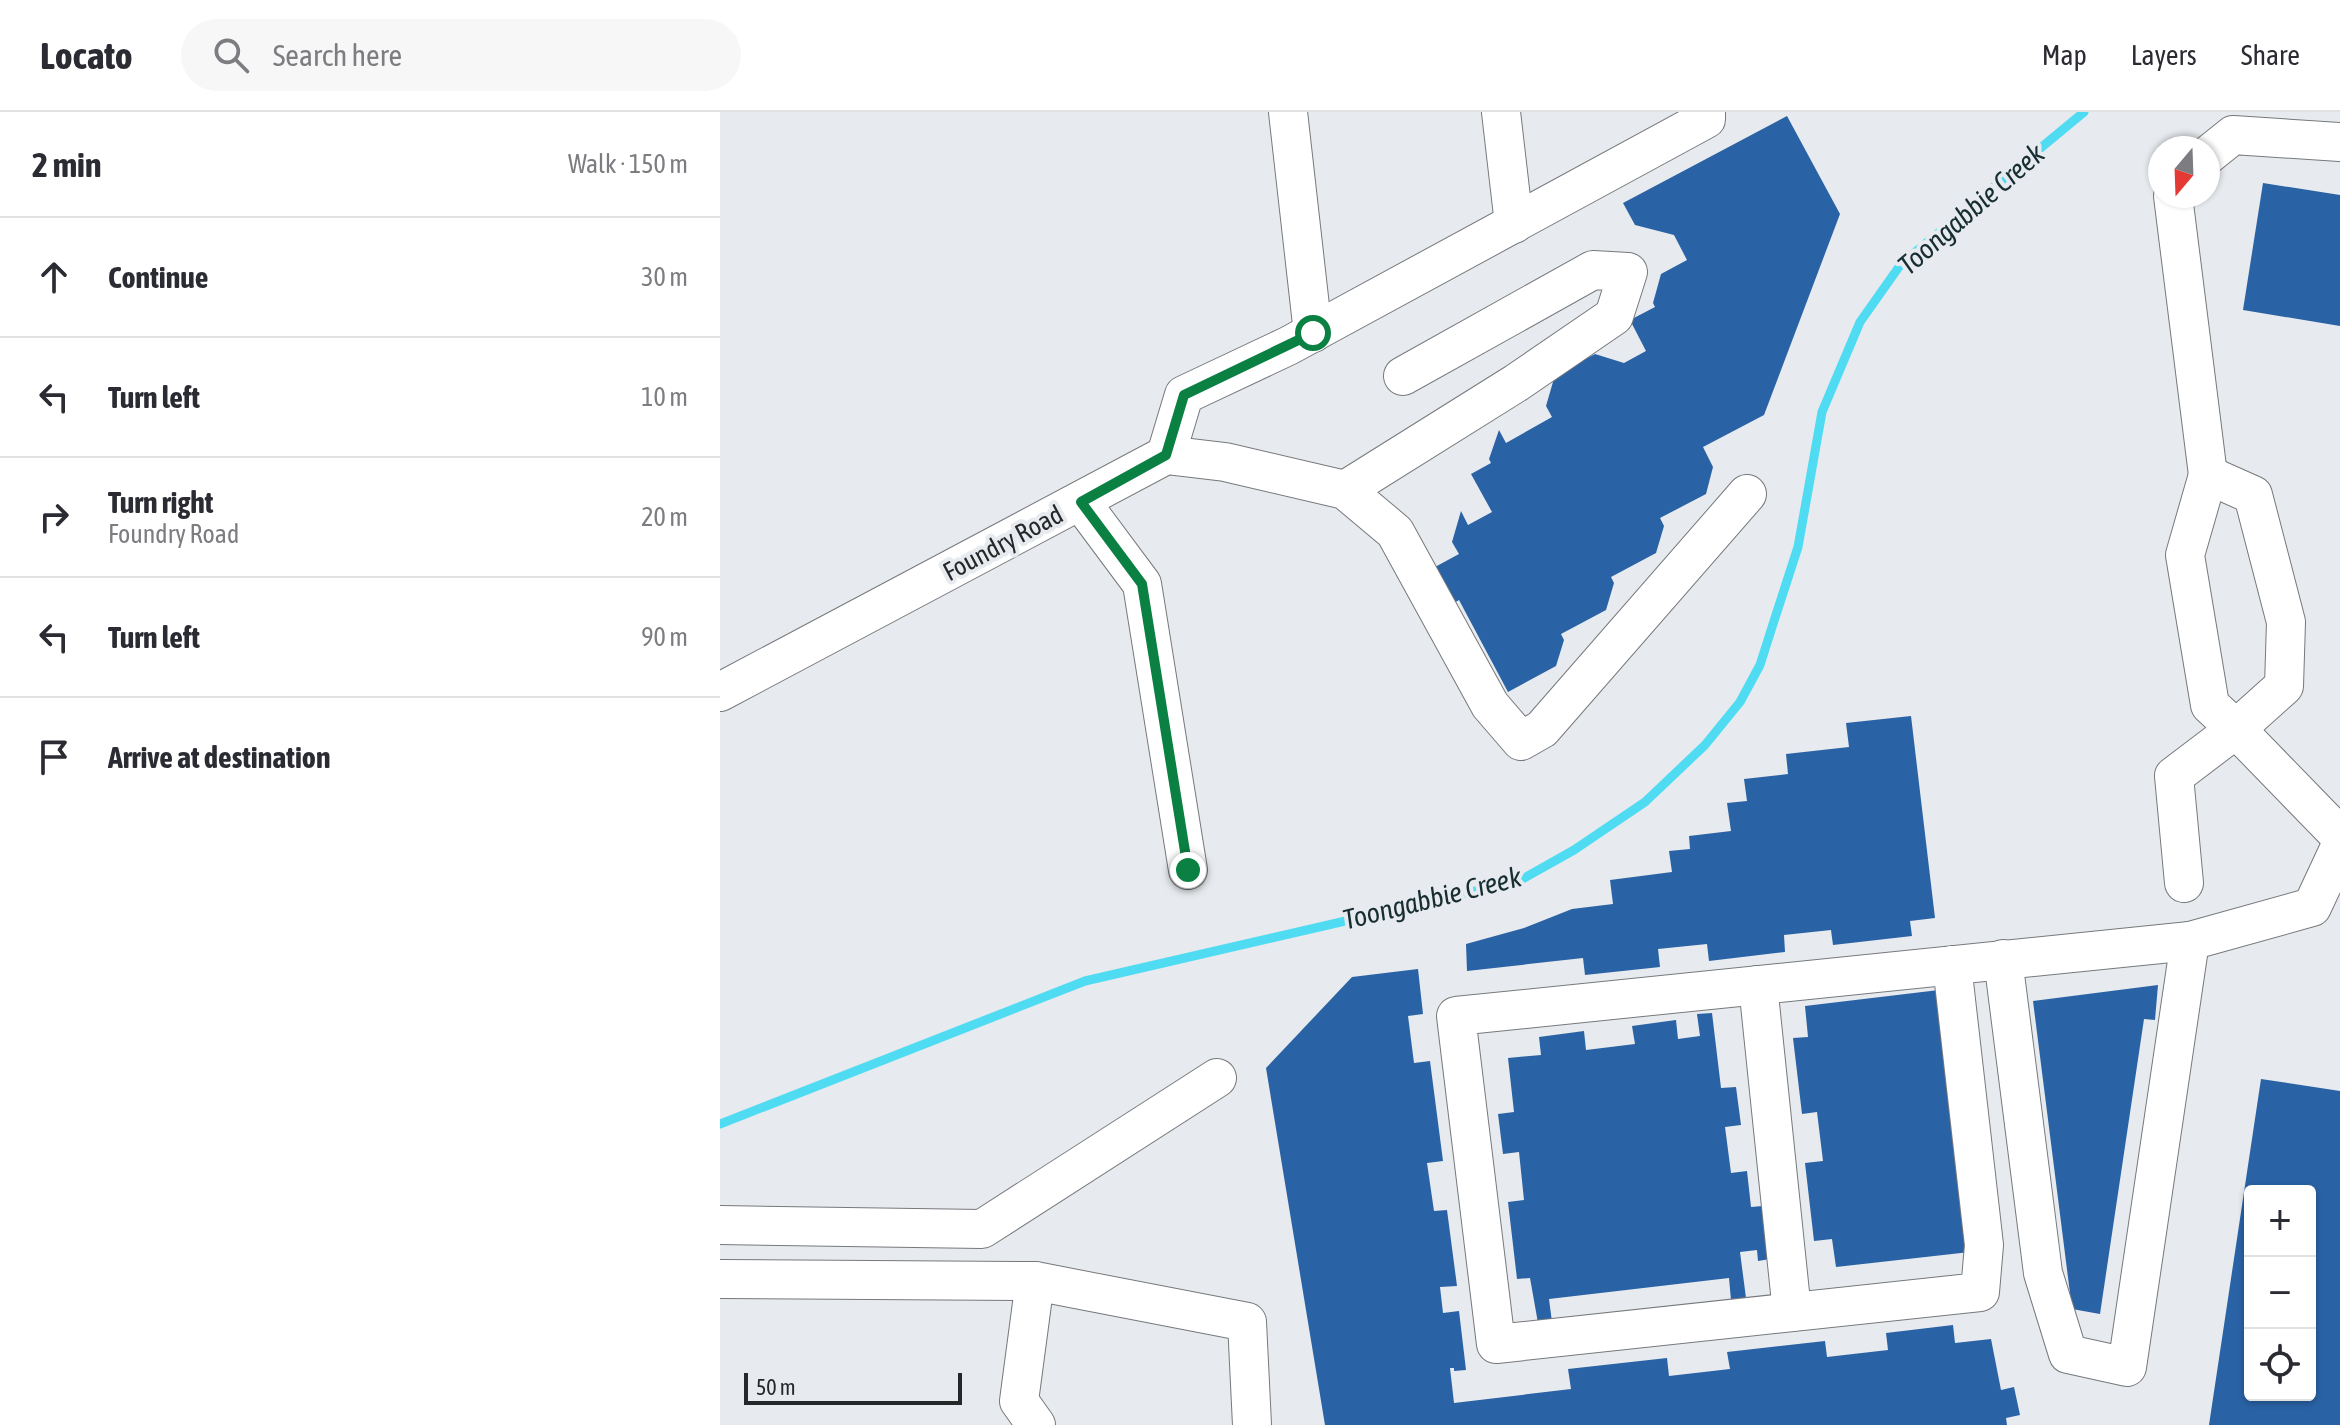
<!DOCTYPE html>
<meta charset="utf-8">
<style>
:root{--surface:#fff;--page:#f7f7f7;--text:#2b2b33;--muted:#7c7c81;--line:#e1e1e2}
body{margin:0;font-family:"Asap Condensed",sans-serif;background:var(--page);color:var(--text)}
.controls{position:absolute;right:24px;bottom:24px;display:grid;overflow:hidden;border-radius:8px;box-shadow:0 2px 6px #0004}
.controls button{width:72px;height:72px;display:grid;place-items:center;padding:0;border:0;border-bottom:2px solid var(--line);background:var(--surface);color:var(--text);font:40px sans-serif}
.compass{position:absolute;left:1428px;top:24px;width:72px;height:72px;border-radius:50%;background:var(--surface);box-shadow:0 2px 6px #0004;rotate:199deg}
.scale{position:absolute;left:24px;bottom:20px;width:218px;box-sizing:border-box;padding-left:8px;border:4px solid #262728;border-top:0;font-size:22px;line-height:28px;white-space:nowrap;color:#262728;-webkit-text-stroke:6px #e7eaee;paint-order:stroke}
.stop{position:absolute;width:24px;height:24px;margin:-18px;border:6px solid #0b8043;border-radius:50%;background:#fff}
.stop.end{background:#0b8043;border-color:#fff;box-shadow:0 2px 8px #0008}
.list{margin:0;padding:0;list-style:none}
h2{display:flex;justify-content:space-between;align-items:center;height:104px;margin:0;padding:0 32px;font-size:34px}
h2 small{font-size:26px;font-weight:400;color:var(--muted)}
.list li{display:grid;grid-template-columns:52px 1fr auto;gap:24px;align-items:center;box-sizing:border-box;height:120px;padding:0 32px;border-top:2px solid var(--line)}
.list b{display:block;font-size:30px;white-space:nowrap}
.list p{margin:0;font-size:26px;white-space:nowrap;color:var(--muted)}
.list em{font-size:26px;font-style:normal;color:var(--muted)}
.icon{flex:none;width:44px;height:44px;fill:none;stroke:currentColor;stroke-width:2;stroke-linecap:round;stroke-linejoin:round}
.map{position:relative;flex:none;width:1620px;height:1313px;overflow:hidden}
header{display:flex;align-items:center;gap:48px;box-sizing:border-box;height:112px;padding:0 40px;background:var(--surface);border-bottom:2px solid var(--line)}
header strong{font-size:38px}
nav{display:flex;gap:44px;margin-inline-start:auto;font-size:28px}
.search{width:560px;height:72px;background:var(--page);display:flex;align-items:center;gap:20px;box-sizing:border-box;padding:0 28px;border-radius:44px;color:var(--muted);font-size:30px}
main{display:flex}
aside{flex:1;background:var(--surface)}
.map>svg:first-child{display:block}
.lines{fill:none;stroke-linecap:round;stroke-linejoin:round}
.stream{stroke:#4fdcf2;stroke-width:9}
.building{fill:#2962a5;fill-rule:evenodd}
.minor-casing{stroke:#76797c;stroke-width:40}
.minor{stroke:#fff;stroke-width:38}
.route{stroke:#0b8043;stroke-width:10}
.labels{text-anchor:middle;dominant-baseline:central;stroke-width:8;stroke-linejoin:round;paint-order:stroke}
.street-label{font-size:26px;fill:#262728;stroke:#e7eaee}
.water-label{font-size:28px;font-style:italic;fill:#162e32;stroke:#e7eaee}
</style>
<header>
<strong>Locato</strong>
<div class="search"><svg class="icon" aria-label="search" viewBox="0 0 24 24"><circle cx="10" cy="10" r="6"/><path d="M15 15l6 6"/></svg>Search here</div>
<nav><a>Map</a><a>Layers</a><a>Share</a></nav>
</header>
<main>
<aside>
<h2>2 min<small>Walk · 150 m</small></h2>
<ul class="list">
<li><svg class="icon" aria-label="ahead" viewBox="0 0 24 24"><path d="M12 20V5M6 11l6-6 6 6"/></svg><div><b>Continue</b></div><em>30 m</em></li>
<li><svg class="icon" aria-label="left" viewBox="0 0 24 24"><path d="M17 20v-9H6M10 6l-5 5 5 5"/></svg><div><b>Turn left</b></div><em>10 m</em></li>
<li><svg class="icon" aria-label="right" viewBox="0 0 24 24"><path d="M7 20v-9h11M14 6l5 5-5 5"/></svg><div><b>Turn right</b><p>Foundry Road</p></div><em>20 m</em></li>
<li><svg class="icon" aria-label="left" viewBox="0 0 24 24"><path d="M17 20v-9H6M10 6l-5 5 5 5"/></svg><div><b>Turn left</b></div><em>90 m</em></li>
<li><svg class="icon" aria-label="arrive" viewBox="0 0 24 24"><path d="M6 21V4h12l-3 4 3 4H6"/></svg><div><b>Arrive at destination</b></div></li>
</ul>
</aside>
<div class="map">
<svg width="1620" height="1313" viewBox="0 0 1620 1313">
<rect width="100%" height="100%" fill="#e7eaee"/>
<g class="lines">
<!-- stream -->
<path class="stream" d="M 0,1012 L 365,869 L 799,769 L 854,738 L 925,690 L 985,633 L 1020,590 L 1040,553 L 1053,512 L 1078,435 L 1102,300 L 1140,210 L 1181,152 L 1364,0"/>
</g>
<!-- building -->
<g class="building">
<path d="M 1067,4 L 1120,102 L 1044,303 L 983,335 L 993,355 L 986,382 L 940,406 L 944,414 L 936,441 L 891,465 L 894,471 L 886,498 L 841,522 L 844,528 L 836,554 L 788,580 L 739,488 L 734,491 L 715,455 L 739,442 L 732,430 L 741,399 L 748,413 L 772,400 L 751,362 L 771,351 L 769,347 L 779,318 L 786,331 L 832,305 L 826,294 L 835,263 L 875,242 L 904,251 L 926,239 L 910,208 L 935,195 L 933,191 L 941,162 L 967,148 L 954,123 L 915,113 L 903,91 Z"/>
<path d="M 1543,71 L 1620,83 L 1620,214 L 1523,198 Z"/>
<path d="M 1191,604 L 1215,806 L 1190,809 L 1192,824 L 1113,833 L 1111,818 L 1064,823 L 1065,840 L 989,849 L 987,832 L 938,837 L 940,855 L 865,863 L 863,846 L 747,859 L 746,832 L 804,816 L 852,797 L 893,792 L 890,768 L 952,760 L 949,739 L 970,737 L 969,724 L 1011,719 L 1007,691 L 1027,689 L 1024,667 L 1068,662 L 1066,642 L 1129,635 L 1126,611 Z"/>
<path d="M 698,857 L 703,902 L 688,904 L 694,951 L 710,949 L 723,1049 L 707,1051 L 714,1099 L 727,1098 L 737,1174 L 720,1175 L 723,1201 L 739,1199 L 746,1258 L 734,1259 L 734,1256 L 730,1256 L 734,1291 L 851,1277 L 848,1257 L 947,1246 L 949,1264 L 1010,1257 L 1007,1240 L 1105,1229 L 1107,1245 L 1168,1238 L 1166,1221 L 1233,1213 L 1235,1231 L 1271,1227 L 1281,1278 L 1294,1275 L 1300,1303 L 1286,1306 L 1287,1313 L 605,1313 L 546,956 L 632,865 Z"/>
<path d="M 1438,873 L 1435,908 L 1424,907 L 1380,1202 L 1352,1197 L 1313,889 Z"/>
<path d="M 1219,878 L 1250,1140 L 1116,1155 L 1112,1127 L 1094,1129 L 1085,1051 L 1103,1049 L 1097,1000 L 1082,1002 L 1073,926 L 1088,925 L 1085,894 Z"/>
<path d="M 992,901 L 1001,976 L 1016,975 L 1021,1013 L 1005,1015 L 1011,1061 L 1027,1059 L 1031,1095 L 1043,1094 L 1050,1147 L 1038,1149 L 1037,1138 L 1020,1140 L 1026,1186 L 1011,1188 L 1009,1166 L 829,1187 L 832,1210 L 818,1211 L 810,1166 L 797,1167 L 788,1090 L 804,1088 L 799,1040 L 783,1042 L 778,1002 L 794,1000 L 788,946 L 821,943 L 819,925 L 864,919 L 866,938 L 915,932 L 912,914 L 956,908 L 958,927 L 980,924 L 977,902 Z"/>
<path d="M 1541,967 L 1620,979 L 1620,1313 L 1489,1313 ZM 1530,1079 L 1590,1079 L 1590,1283 L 1530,1283 Z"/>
</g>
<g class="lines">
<!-- minor casing -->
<g class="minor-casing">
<g id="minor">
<path d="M 568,0 L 593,221"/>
<path d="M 781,0 L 794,112"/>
<path d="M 1488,43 L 1513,23 L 1620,30"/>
<path d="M 1453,84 L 1488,363"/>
<path d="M 446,343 L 464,283 L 568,234 L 986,7 L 986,0"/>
<path d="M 1488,363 L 1533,383 L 1566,510 L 1564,574 L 1516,617 L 1490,593 L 1465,443 Z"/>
<path d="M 625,378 L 796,271 L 894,204 L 908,160 L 873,158 L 683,264"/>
<path d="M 361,390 L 422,472 L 468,758"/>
<path d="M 0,580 L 446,343 L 505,350 L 625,378 L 675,420 L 770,593 L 801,629 L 822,617 L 1027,382"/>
<path d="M 1464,771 L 1454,664 L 1516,617 L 1620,724"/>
<path d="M 1283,847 L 1323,1161 L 1348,1242 L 1407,1255 L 1470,829"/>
<path d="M 1232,853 L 1264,1133 L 1260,1180 L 776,1232 L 736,904 L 1470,829 L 1592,795 L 1620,735"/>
<path d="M 1038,873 L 1072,1200"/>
<path d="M 0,1113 L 262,1117 L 497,966"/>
<path d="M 0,1167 L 315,1169 L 527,1210 L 532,1313"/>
<path d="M 315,1169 L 299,1289 L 316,1313"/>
</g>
</g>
<!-- minor -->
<use href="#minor" class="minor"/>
</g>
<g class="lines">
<!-- route -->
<path class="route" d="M 468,758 L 422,472 L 361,390 L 446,343 L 464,283 L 593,221"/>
</g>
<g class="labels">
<!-- street labels -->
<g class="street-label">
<text transform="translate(283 431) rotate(-28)">Foundry Road</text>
</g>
<!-- water labels -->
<g class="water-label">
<text transform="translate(1251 97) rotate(-41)">Toongabbie Creek</text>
<text transform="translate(712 786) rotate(-14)">Toongabbie Creek</text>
</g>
</g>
</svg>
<div class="controls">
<button>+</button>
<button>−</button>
<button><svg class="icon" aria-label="locate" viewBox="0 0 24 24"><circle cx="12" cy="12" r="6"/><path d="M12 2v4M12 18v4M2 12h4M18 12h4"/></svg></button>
</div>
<svg class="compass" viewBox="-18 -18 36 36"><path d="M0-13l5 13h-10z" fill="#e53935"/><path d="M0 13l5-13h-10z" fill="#7c7c81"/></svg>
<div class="scale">50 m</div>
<div class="stop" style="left:593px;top:221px"></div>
<div class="stop end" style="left:468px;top:758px"></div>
</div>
</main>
